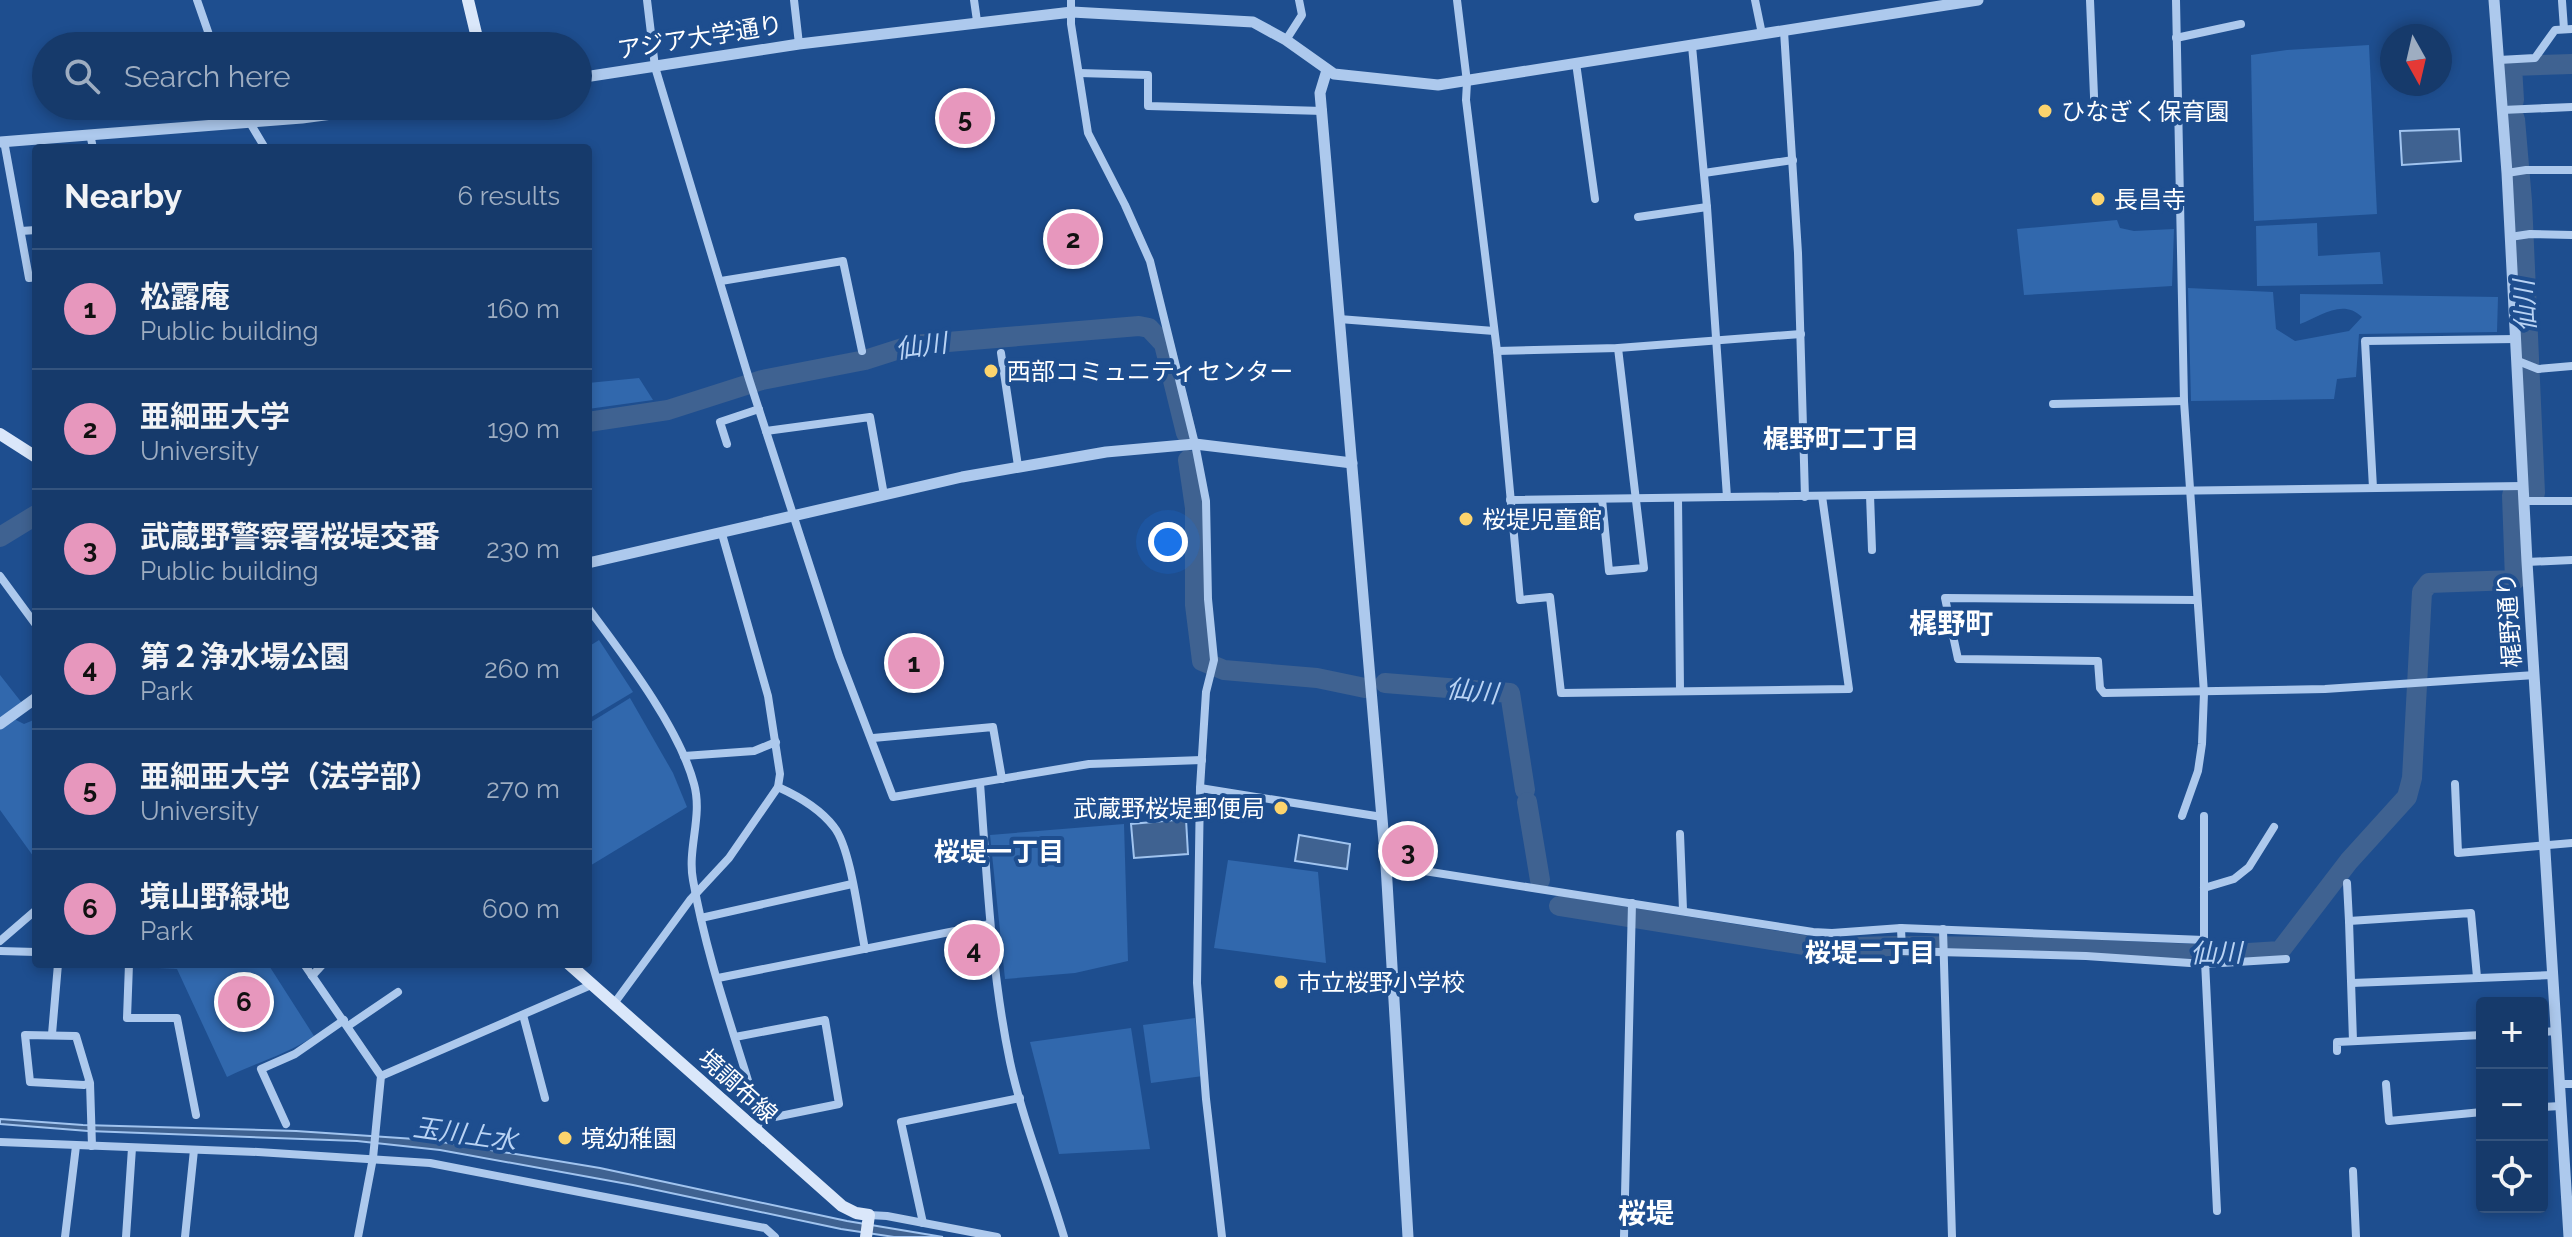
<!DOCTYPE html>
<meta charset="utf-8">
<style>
:root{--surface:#163a6b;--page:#234573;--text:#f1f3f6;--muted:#9eadc1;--line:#35547e;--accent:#e797bd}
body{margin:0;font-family:Raleway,"Noto Sans JP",sans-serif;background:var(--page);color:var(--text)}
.controls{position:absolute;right:24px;bottom:24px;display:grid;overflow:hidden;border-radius:8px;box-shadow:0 4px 12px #0003}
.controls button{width:72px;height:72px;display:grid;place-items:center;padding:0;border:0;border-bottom:2px solid var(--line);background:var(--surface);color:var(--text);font:40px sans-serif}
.compass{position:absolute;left:2380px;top:24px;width:72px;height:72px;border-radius:50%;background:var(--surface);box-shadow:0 4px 12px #0003;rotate:172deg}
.you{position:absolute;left:1168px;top:542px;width:28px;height:28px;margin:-20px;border:6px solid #fff;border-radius:50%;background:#1a73e8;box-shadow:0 0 0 12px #1a73e833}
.badge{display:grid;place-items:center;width:52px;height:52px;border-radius:50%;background:var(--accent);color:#111;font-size:26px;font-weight:700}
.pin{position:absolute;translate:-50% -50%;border:4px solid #fff;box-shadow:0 2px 8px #0006}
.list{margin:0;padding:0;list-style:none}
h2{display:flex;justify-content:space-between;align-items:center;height:104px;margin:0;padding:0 32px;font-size:34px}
h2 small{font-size:26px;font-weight:400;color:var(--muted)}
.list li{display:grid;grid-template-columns:52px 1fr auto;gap:24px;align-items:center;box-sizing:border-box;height:120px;padding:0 32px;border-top:2px solid var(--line)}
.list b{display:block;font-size:30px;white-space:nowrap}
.list p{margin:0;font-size:26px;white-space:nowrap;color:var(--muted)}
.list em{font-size:26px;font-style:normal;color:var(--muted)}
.icon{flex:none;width:44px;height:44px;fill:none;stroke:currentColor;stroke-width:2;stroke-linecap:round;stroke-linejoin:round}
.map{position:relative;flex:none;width:2572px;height:1237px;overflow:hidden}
.search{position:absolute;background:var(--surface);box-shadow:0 4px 12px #0003;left:32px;top:32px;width:560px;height:88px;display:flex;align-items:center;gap:20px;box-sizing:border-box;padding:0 28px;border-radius:44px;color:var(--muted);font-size:30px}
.panel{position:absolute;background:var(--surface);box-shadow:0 4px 12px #0003;left:32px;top:144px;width:560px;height:824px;border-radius:8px}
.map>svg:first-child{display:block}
.green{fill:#3168ad}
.water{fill:#3f6291;stroke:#a1c4ef;stroke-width:2}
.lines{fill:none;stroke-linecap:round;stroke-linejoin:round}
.river{stroke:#3f6291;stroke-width:20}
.minor{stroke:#adc9ed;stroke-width:8}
.tertiary{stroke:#adc9ed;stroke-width:11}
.secondary{stroke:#dae7fa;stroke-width:12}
.poi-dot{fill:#fcd46d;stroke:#1e4e8f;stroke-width:3}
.labels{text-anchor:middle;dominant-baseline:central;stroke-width:8;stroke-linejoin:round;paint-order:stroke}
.street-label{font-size:24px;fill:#fff;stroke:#1e4e8f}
.poi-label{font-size:24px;fill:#fff;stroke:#1e4e8f;text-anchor:start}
.water-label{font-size:26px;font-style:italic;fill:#b9d3f4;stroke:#1e4e8f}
.neighbourhood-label{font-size:26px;font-weight:bold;fill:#fff;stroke:#1e4e8f}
.quarter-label{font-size:28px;font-weight:bold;fill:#fff;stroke:#1e4e8f}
</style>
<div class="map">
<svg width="2572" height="1237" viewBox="0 0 2572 1237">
<rect width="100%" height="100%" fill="#1e4e8f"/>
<!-- green -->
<g class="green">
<path d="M 2369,45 L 2377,214 L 2254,221 L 2251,55 L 2287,50 Z"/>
<path d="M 2117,220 L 2120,228 L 2134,231 L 2174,229 L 2172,286 L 2024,295 L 2017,229 Z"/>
<path d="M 2317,223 L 2318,256 L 2380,252 L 2383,284 L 2257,286 L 2256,226 Z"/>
<path d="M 2188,288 L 2273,292 L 2276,329 L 2295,341 L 2349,331 L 2362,317 C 2342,298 2320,317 2300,324 L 2300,294 L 2498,297 L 2497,332 L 2359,334 L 2356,377 L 2337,379 L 2334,399 L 2191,401 Z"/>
<path d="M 639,378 L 653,400 L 588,409 L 588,383 Z"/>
<path d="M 599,640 L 633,692 L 588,719 L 588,647 Z"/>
<path d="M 0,675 L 22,703 L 16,720 L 24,724 L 36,719 L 36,860 L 0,810 Z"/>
<path d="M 630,698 L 673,773 L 687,807 L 588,867 L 588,724 Z"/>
<path d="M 1124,824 L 1128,961 L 1075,973 L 1005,979 L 990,835 Z"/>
<path d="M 1228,860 L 1318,872 L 1326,963 L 1214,948 Z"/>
<path d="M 139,964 L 268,964 L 314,1036 C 286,1055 257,1062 227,1077 L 177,969 L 140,967 Z"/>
<path d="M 1195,1018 L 1203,1076 L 1151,1083 L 1143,1025 Z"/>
<path d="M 1131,1028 L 1150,1149 L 1059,1154 L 1030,1042 Z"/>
</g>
<!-- water -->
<g class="water">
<path d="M 2459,129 L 2461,161 L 2402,165 L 2400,131 Z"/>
<path d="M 1186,819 L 1188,854 L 1134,858 L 1131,824 Z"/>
<path d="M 1299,835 L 1350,844 L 1347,869 L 1295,861 Z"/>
<path d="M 0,1119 L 83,1125 L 296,1131 L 430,1140 L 600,1168 L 847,1221 L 943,1237 L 894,1237 L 841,1229 L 633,1185 L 440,1150 L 357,1141 L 88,1131 L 0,1124 Z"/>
</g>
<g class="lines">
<!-- river -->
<g class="river">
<path d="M 2514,100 L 2512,66 L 2572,64"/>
<path d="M 2515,119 L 2522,201 L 2535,493"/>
<path d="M 588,422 L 668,410 L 762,380 L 865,360 L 912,345 L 1139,326 L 1149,328 L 1164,344 L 1186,433"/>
<path d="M 1188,460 L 1195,508 L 1195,605 L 1202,661 L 1224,670 L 1317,678 L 1365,688"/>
<path d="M 0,537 L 36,515"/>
<path d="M 1385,683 L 1510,693 L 1525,790"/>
<path d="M 1527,802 L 1540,880"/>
<path d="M 1559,906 L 1822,948 L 1892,946 L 2035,947 L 2217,955 L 2280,951 L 2349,861 L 2407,797 L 2412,778 L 2422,592 L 2429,583 L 2515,580 L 2512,495 L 2519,494"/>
</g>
<!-- minor -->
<g class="minor">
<path d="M 197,0 L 213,46"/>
<path d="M 647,0 L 655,67 L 749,379 L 839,656 L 893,797 L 1089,764 L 1202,760"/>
<path d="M 794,0 L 799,44"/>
<path d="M 974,0 L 977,21"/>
<path d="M 1071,0 L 1071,24 L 1088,133 L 1125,205 L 1150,261 L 1195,444 L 1206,501 L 1208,599 L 1214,660 L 1206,692 L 1200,788 L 1197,983 L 1206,1099 L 1222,1237"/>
<path d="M 1457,0 L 1467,82 L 1466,100 L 1497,351 L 1520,600 L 1550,597 L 1561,693 L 1849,689 L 1822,496"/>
<path d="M 1755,0 L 1762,34"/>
<path d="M 2090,0 L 2095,120"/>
<path d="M 2176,0 L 2184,401 L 2204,693 L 2202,744 L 2198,771 L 2182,816"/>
<path d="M 2562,1 L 2564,29"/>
<path d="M 1784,31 L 1798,253 L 1805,497"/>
<path d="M 2176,38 L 2241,24"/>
<path d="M 1286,40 L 1302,15 L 1299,0"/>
<path d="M 1692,46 L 1707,207 L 1727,497"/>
<path d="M 2499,60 L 2535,58 L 2555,30 L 2572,29"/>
<path d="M 1576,63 L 1595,199"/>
<path d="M 1079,73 L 1148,75 L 1148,106 L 1323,111"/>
<path d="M 240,106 L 265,148"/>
<path d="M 2502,110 L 2572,107"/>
<path d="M 90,134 L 93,148"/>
<path d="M 4,141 L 29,278 L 36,277"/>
<path d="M 1704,173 L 1793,160"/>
<path d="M 2507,173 L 2526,170 L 2572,170"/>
<path d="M 1638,217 L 1707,207"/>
<path d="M 21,231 L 36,230"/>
<path d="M 2510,237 L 2530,234 L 2572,235"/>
<path d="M 721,281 L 843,261 L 862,351"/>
<path d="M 1339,319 L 1494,331"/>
<path d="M 1497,351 L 1618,348 L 1801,334"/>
<path d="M 1001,353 L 1018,466"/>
<path d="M 2518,361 L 2538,369 L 2572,366"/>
<path d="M 2053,404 L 2184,401"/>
<path d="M 766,431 L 870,417 L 884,495"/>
<path d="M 727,444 L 720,422 L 759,409"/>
<path d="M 2373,488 L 2365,341 L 2516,339"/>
<path d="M 1870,495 L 1872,550"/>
<path d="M 1678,498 L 1680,690"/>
<path d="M 1602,499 L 1609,571 L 1644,568 L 1618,348"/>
<path d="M 1510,500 L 2523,486"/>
<path d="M 2524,501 L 2572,501"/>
<path d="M 2527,562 L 2572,560"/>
<path d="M 0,576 L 36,625"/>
<path d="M 2196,600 L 1945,598 L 1958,659 L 2098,661 L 2100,688 L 2104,693 L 2325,689 L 2535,675"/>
<path d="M 588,608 C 623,655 679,727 694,784 C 703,816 687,849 693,880 C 707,961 737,1041 760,1120 L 756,1132"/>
<path d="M 873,738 L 993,727 L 1002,779"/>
<path d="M 684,756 L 754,751 L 776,742"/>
<path d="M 980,783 C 987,877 991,971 1010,1062 C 1023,1122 1047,1179 1064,1237"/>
<path d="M 2455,784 L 2458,853 L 2572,843"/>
<path d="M 778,787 C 798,796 821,810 834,827 C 851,848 859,921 865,949"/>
<path d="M 1200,788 L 1382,817"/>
<path d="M 2204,816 L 2204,940 L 2217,1211"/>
<path d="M 1680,834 L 1683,910"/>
<path d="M 1386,865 L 1813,932 L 1832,933 L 1901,928 L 2204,940"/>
<path d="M 2347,883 L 2349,921"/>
<path d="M 2204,888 L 2234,879 L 2249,867 L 2274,827"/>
<path d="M 701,918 L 852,884"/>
<path d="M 1901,928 L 1902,951 L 2086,956 L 2205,964 L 2286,959"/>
<path d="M 1943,929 L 1952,1237"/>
<path d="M 0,941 L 36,910"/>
<path d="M 0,951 L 36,952"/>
<path d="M 129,964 L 127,1018 L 177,1018 L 196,1115"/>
<path d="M 304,964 L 381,1076 L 373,1158 L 358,1237"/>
<path d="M 312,976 L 323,964"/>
<path d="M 718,978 L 990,924"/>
<path d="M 2352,983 L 2552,975"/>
<path d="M 613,1005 L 690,900 L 729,858 L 778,787 L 780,774 L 768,696 L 722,534"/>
<path d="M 523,1015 L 545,1098"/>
<path d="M 348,1026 L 398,992"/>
<path d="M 2542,1032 L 2557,1031"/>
<path d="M 52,1034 L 58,964"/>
<path d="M 735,1037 L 825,1020 L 839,1104 L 760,1120"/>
<path d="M 2353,1041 L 2349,921 L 2471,913 L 2477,977"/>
<path d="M 2337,1051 L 2337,1042 L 2482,1035"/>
<path d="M 381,1076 L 591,985"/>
<path d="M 90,1083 L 84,1085 L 30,1082 L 25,1035 L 76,1036 L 90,1083 L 92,1146"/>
<path d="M 2386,1084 L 2389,1121 L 2482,1112"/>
<path d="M 2559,1084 L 2572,1084"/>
<path d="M 2542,1107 L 2561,1106"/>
<path d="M 286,1124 L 261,1069 L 295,1054 L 344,1020"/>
<path d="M 0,1142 L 258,1152 L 430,1163 L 765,1228 L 775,1237"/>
<path d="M 2353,1171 L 2356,1237"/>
<path d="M 869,1215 L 887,1216 L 997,1237"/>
<path d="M 923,1223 L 901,1122 L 1020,1098"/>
<path d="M 65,1237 L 76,1146"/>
<path d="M 126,1237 L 132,1148"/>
<path d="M 185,1237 L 194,1150"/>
<path d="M 1624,1237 L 1632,903"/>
</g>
<!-- tertiary -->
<g class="tertiary">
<path d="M 2494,0 L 2507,173 L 2527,562 L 2569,1237"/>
<path d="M 1327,70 L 1320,93 L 1386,865 L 1408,1237"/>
<path d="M 578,78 L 799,44 L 1072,12 L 1253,22 L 1286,40 L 1334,74 L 1438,85 L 1978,0"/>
<path d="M 0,142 L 302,118 L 392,106"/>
<path d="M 588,563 L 962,477 L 1106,452 L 1195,444 L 1352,463"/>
<path d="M 0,724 L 36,698"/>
</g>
<!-- secondary -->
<g class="secondary">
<path d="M 468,0 L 479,46"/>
<path d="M 0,434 L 36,457"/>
<path d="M 569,964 L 842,1206 L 856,1213 L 869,1215 L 866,1237"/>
</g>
</g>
<!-- markers -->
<g class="poi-dot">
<circle cx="2045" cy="111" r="8"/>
<circle cx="2098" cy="199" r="8"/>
<circle cx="991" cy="371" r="8"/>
<circle cx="1466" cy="519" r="8"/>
<circle cx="1281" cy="808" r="8"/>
<circle cx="1281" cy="982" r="8"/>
<circle cx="565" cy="1138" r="8"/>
</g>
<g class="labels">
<!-- street labels -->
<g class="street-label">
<text transform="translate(700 37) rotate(-9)">アジア大学通り</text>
<text transform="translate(2509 620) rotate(-94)">梶野通り</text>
<text transform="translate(738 1086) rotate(42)">境調布線</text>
</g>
<!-- poi labels -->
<g class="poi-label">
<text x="2061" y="111">ひなぎく保育園</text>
<text x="2114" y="199">長昌寺</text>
<text x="1007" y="371">西部コミュニティセンター</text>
<text x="1482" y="519">桜堤児童館</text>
<text x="1265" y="808" text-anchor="end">武蔵野桜堤郵便局</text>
<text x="1297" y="982">市立桜野小学校</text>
<text x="581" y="1138">境幼稚園</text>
</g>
<!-- water labels -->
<g class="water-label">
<text transform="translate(2525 306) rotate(-93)">仙川</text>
<text transform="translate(921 346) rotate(-8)">仙川</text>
<text transform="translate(1472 691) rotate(6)">仙川</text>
<text transform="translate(2216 953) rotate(-1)">仙川</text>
<text transform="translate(465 1134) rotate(8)">玉川上水</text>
</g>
<!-- neighbourhood labels -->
<g class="neighbourhood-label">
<text x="1841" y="439">梶野町二丁目</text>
<text x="999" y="852">桜堤一丁目</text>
<text x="1870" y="953">桜堤二丁目</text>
</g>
<!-- quarter labels -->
<g class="quarter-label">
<text x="1951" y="623">梶野町</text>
<text x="1646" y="1213">桜堤</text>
</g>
</g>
</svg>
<div class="controls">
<button>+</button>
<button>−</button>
<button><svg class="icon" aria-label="locate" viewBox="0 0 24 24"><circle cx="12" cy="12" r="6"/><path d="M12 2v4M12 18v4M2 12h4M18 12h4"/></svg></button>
</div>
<svg class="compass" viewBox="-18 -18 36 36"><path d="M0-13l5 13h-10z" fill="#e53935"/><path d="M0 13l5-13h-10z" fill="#9eadc1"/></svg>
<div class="you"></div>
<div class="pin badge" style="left:914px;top:663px">1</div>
<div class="pin badge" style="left:1073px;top:239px">2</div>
<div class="pin badge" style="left:1408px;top:851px">3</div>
<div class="pin badge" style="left:974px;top:950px">4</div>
<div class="pin badge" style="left:965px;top:118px">5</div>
<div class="pin badge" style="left:244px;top:1002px">6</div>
<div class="search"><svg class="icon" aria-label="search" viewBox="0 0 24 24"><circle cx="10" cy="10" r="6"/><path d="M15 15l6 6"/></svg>Search here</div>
<section class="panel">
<h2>Nearby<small>6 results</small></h2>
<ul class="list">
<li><span class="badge">1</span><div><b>松露庵</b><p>Public building</p></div><em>160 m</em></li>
<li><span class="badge">2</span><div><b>亜細亜大学</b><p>University</p></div><em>190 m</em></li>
<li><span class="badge">3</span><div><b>武蔵野警察署桜堤交番</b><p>Public building</p></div><em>230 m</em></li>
<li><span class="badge">4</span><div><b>第２浄水場公園</b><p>Park</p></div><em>260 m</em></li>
<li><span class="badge">5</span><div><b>亜細亜大学（法学部）</b><p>University</p></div><em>270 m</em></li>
<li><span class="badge">6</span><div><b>境山野緑地</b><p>Park</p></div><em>600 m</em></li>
</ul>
</section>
</div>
